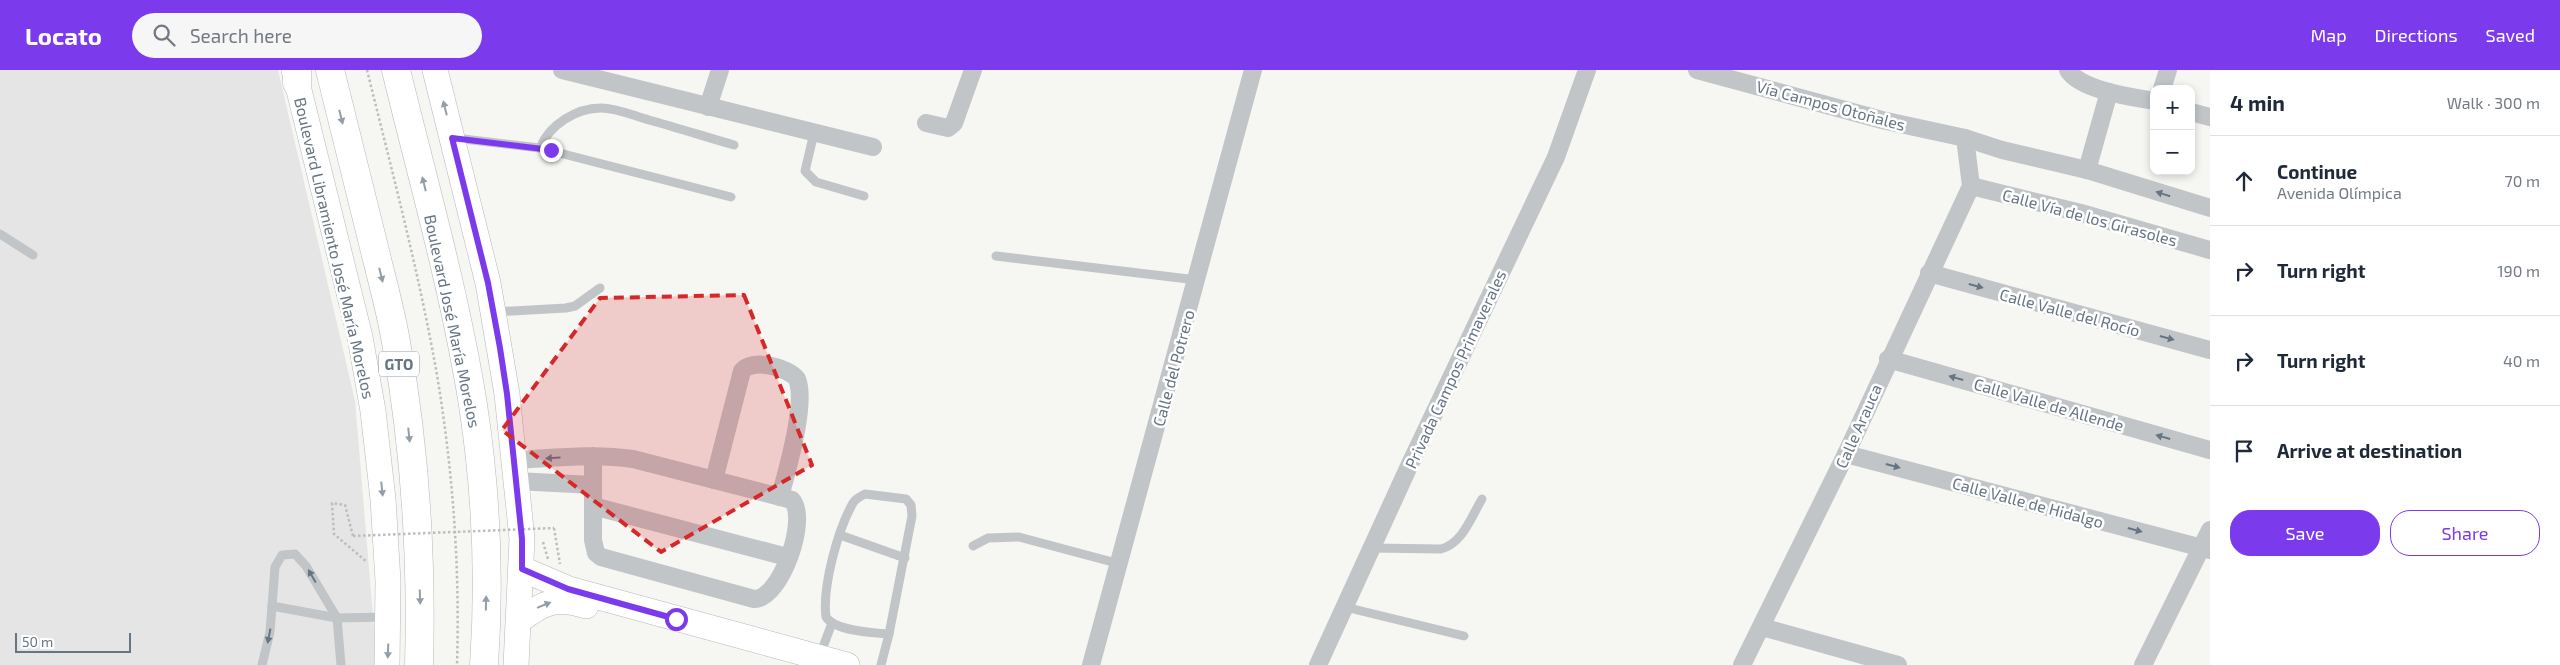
<!DOCTYPE html>
<meta charset="utf-8">
<style>
:root{--surface:#fff;--page:#f6f6f7;--text:#1f2937;--muted:#747a83;--line:#e0e1e3;--accent:#7c3aed}
body{margin:0;font-family:"Exo 2",sans-serif;background:var(--page);color:var(--text)}
.controls{position:absolute;right:15px;top:15px;display:grid;overflow:hidden;border-radius:10px;box-shadow:0 2px 8px #0003}
.controls button{width:45px;height:45px;display:grid;place-items:center;padding:0;border:0;border-bottom:1px solid var(--line);background:var(--surface);color:var(--text);font:25px sans-serif}
.scale{position:absolute;left:15px;bottom:12px;width:116px;box-sizing:border-box;padding-left:5px;border:2px solid #667583;border-top:0;font-size:14px;line-height:18px;white-space:nowrap;color:#667583;-webkit-text-stroke:4px #fff;paint-order:stroke}
.stop{position:absolute;width:15px;height:15px;margin:-11px;border:4px solid #7c3aed;border-radius:50%;background:#fff}
.stop.end{background:#7c3aed;border-color:#fff;box-shadow:0 1px 5px #0008}
.list{margin:0;padding:0;list-style:none}
h2{display:flex;justify-content:space-between;align-items:center;height:65px;margin:0;padding:0 20px;font-size:21px}
h2 small{font-size:16px;font-weight:400;color:var(--muted)}
.list li{display:grid;grid-template-columns:32px 1fr auto;gap:15px;align-items:center;box-sizing:border-box;height:90px;padding:0 20px;border-top:1px solid var(--line)}
.list b{display:block;font-size:19px;white-space:nowrap}
.list p{margin:0;font-size:16px;white-space:nowrap;color:var(--muted)}
.list em{font-size:16px;font-style:normal;color:var(--muted)}
.actions{display:flex;gap:10px;padding:15px 20px}
.actions a{flex:1;padding:11px 0;border:1px solid var(--accent);border-radius:20px;text-align:center;font-size:18px;color:var(--accent)}
.actions .main{background:var(--accent);color:#fff}
.icon{flex:none;width:28px;height:28px;fill:none;stroke:currentColor;stroke-width:2;stroke-linecap:round;stroke-linejoin:round}
.map{position:relative;flex:none;width:2210px;height:595px;overflow:hidden}
header{display:flex;align-items:center;gap:30px;box-sizing:border-box;height:70px;padding:0 25px;background:var(--accent);color:#fff}
header strong{font-size:24px}
nav{display:flex;gap:28px;margin-inline-start:auto;font-size:18px}
.search{width:350px;height:45px;background:var(--page);display:flex;align-items:center;gap:12px;box-sizing:border-box;padding:0 18px;border-radius:28px;color:var(--muted);font-size:19px}
main{display:flex}
aside{flex:1;background:var(--surface)}
.map>svg:first-child{display:block}
.built{fill:#e4e5e4}
.lines{fill:none;stroke-linecap:round;stroke-linejoin:round}
.secondary-casing{stroke:#b4b8bd;stroke-width:26}
.primary-casing{stroke:#b4b8bc;stroke-width:29}
.path{stroke:#bbbdbf;stroke-width:2.5;stroke-dasharray:2.5 2.5;stroke-linecap:butt}
.lane{stroke:#c1c5c8;stroke-width:9}
.street{stroke:#c1c5c8;stroke-width:18}
.secondary{stroke:#fff;stroke-width:25}
.primary{stroke:#fff;stroke-width:28}
.path-bridge{stroke:#bbbdbf;stroke-width:2.5;stroke-dasharray:2.5 2.5;stroke-linecap:butt}
.oneway{fill:#949ea8}
.oneway2{fill:#667583}
.route{stroke:#7c3aed;stroke-width:6}
.marked{fill:#d62828;fill-opacity:0.2;stroke:#d62828;stroke-width:4;stroke-dasharray:10 6;stroke-linejoin:round}
.labels{text-anchor:middle;dominant-baseline:central;stroke-width:5;stroke-linejoin:round;paint-order:stroke}
.shield{fill:#fff;stroke:#949ea8;stroke-width:1}
.shield-label{font-size:15px;font-weight:bold;fill:#667583}
.street-label{font-size:16px;fill:#667583;stroke:#fff}
</style>
<header>
<strong>Locato</strong>
<div class="search"><svg class="icon" aria-label="search" viewBox="0 0 24 24"><circle cx="10" cy="10" r="6"/><path d="M15 15l6 6"/></svg>Search here</div>
<nav><a>Map</a><a>Directions</a><a>Saved</a></nav>
</header>
<main>
<div class="map">
<svg width="2210" height="595" viewBox="0 0 2210 595">
<rect width="100%" height="100%" fill="#f6f6f3"/>
<!-- built -->
<path class="built" d="M 0,0 L 278,0 L 355,331 L 377,595 L 0,595 Z"/>
<g class="lines">
<!-- secondary casing -->
<g class="secondary-casing">
<g id="secondary">
<path d="M 294,0 L 360,267 L 373,341 L 383,429 L 388,511 L 387,595"/>
<path d="M 435,0 L 488,213 L 507,324 L 522,469 L 516,595"/>
<path d="M 522,499 L 569,519 L 847,595"/>
<path d="M 519,551 C 542,533 556,526 586,536"/>
</g>
</g>
<!-- primary casing -->
<g class="primary-casing">
<g id="primary">
<path d="M 297,0 L 297,13"/>
<path d="M 330,0 C 344,56 358,112 372,169 C 380,203 390,237 396,272 C 415,378 422,487 419,595"/>
<path d="M 396,0 C 423,111 455,222 473,335 C 486,420 490,509 484,595"/>
</g>
</g>
<!-- path -->
<g class="path">
<path d="M 367,0 C 392,101 419,203 437,305 C 453,401 460,498 457,595"/>
<path d="M 554,458 L 560,494"/>
<path d="M 353,466 L 345,435 L 332,433 L 334,464 L 367,492"/>
<path d="M 543,472 L 548,489"/>
</g>
<!-- lane -->
<g class="lane">
<path d="M 814,63 L 805,101 L 816,112 L 864,126"/>
<path d="M 455,68 L 540,78 L 731,127"/>
<path d="M 540,78 C 549,55 576,38 601,38 C 617,38 634,46 649,50 C 678,58 706,67 734,75"/>
<path d="M 0,164 L 33,185"/>
<path d="M 996,186 L 1197,210"/>
<path d="M 494,242 L 566,238 L 575,236 L 600,218"/>
<path d="M 865,424 L 906,429 L 911,435 L 912,446 L 889,564 C 873,563 835,561 826,547 C 822,517 838,459 853,433 C 855,429 861,426 865,424 Z"/>
<path d="M 840,465 L 905,488"/>
<path d="M 973,476 L 988,468 L 1019,467 L 1120,494"/>
<path d="M 1371,478 L 1441,479 C 1463,473 1471,447 1482,429"/>
<path d="M 272,536 L 337,548 L 386,547"/>
<path d="M 1345,537 L 1464,566"/>
<path d="M 820,585 L 832,553"/>
<path d="M 262,595 L 270,562 L 275,497 L 282,485 L 295,484 L 306,496 L 337,548 L 341,595"/>
<path d="M 881,595 L 889,564"/>
</g>
<!-- street -->
<g class="street">
<path d="M 562,0 L 873,77"/>
<path d="M 1697,0 L 1882,50 L 1965,68 L 1971,116 L 1846,384 L 1742,595"/>
<path d="M 2068,0 C 2080,20 2132,27 2154,31"/>
<path d="M 2162,19 L 2168,0"/>
<path d="M 708,37 L 720,0"/>
<path d="M 2191,42 L 2210,47"/>
<path d="M 926,53 L 948,58 L 954,53 L 973,0"/>
<path d="M 1965,68 L 2002,80 L 2087,100 L 2210,138"/>
<path d="M 2087,100 L 2109,22"/>
<path d="M 1971,116 L 2081,143 L 2210,180"/>
<path d="M 1929,203 L 2210,280"/>
<path d="M 1888,289 L 2210,380"/>
<path d="M 1846,384 L 2210,480"/>
<path d="M 514,390 C 554,388 594,383 633,389 L 792,430 C 809,450 780,530 754,529 L 601,487 L 596,483 L 593,470 L 593,386"/>
<path d="M 714,410 L 742,301 C 752,288 788,297 797,309 C 807,333 787,400 780,427"/>
<path d="M 516,411 L 593,415"/>
<path d="M 593,436 L 787,487"/>
<path d="M 1762,557 L 1898,595"/>
<path d="M 1091,595 L 1253,0"/>
<path d="M 1318,595 L 1410,394 L 1556,87 L 1587,0"/>
<path d="M 2143,595 L 2210,460"/>
</g>
<!-- secondary -->
<use href="#secondary" class="secondary"/>
<!-- primary -->
<use href="#primary" class="primary"/>
<!-- path-bridge -->
<path class="path-bridge" d="M 353,466 L 554,458"/>
</g>
<!-- one-way arrows -->
<defs><path id="oneway-solid" d="M-6-.8H1V-3.2L6.5 0L1 3.2V.8H-6Z" transform="scale(1.25)"/></defs>
<g class="oneway">
<use href="#oneway-solid" transform="translate(445 38) rotate(-104)"/>
<use href="#oneway-solid" transform="translate(341 47) rotate(76)"/>
<use href="#oneway-solid" transform="translate(424 114) rotate(-104)"/>
<use href="#oneway-solid" transform="translate(381 205) rotate(76)"/>
<use href="#oneway-solid" transform="translate(409 365) rotate(84)"/>
<use href="#oneway-solid" transform="translate(382 419) rotate(84)"/>
<use href="#oneway-solid" transform="translate(420 527) rotate(88)"/>
<use href="#oneway-solid" transform="translate(486 533) rotate(-89)"/>
<use href="#oneway-solid" transform="translate(544 535) rotate(-22)"/>
<use href="#oneway-solid" transform="translate(388 581) rotate(92)"/>
</g>
<g class="oneway2">
<use href="#oneway-solid" transform="translate(2163 124) rotate(-163)"/>
<use href="#oneway-solid" transform="translate(1976 216) rotate(15)"/>
<use href="#oneway-solid" transform="translate(2167 268) rotate(15)"/>
<use href="#oneway-solid" transform="translate(1956 308) rotate(-164)"/>
<use href="#oneway-solid" transform="translate(2163 367) rotate(-164)"/>
<use href="#oneway-solid" transform="translate(553 388) rotate(177)"/>
<use href="#oneway-solid" transform="translate(1893 396) rotate(15)"/>
<use href="#oneway-solid" transform="translate(2135 460) rotate(15)"/>
<use href="#oneway-solid" transform="translate(312 506) rotate(-120)"/>
<use href="#oneway-solid" transform="translate(269 566) rotate(101)"/>
</g>
<g class="lines">
<!-- route -->
<path class="route" d="M 551,80 L 452,68 L 488,213 L 500,278 L 507,324 L 522,469 L 522,499 L 568,519 L 676,549"/>
</g>
<!-- marked area -->
<path class="marked" d="M 744,225 L 812,395 L 661,482 L 502,360 L 600,228 Z"/>
<g class="labels">
<!-- shield labels -->
<rect class="shield" x="379" y="281.5" width="40" height="25" rx="4"/>
<g class="shield-label">
<text x="399" y="294">GTO</text>
</g>
<!-- street labels -->
<g class="street-label">
<text transform="translate(1831 35) rotate(15)">Vía Campos Otoñales</text>
<text transform="translate(2090 147) rotate(15)">Calle Vía de los Girasoles</text>
<text transform="translate(335 178) rotate(77)">Boulevard Libramiento José María Morelos</text>
<text transform="translate(2070 242) rotate(15)">Calle Valle del Rocío</text>
<text transform="translate(453 251) rotate(78)">Boulevard José María Morelos</text>
<text transform="translate(1173 298) rotate(-75)">Calle del Potrero</text>
<text transform="translate(1455 299) rotate(-65)">Privada Campos Primaverales</text>
<text transform="translate(2049 334) rotate(16)">Calle Valle de Allende</text>
<text transform="translate(1858 356) rotate(-66)">Calle Arauca</text>
<text transform="translate(2028 432) rotate(15)">Calle Valle de Hidalgo</text>
</g>
</g>
</svg>
<div class="controls">
<button>+</button>
<button>−</button>
</div>
<div class="scale">50 m</div>
<div class="stop" style="left:676px;top:549px"></div>
<div class="stop end" style="left:551px;top:80px"></div>
</div>
<aside>
<h2>4 min<small>Walk · 300 m</small></h2>
<ul class="list">
<li><svg class="icon" aria-label="ahead" viewBox="0 0 24 24"><path d="M12 20V5M6 11l6-6 6 6"/></svg><div><b>Continue</b><p>Avenida Olímpica</p></div><em>70 m</em></li>
<li><svg class="icon" aria-label="right" viewBox="0 0 24 24"><path d="M7 20v-9h11M14 6l5 5-5 5"/></svg><div><b>Turn right</b></div><em>190 m</em></li>
<li><svg class="icon" aria-label="right" viewBox="0 0 24 24"><path d="M7 20v-9h11M14 6l5 5-5 5"/></svg><div><b>Turn right</b></div><em>40 m</em></li>
<li><svg class="icon" aria-label="arrive" viewBox="0 0 24 24"><path d="M6 21V4h12l-3 4 3 4H6"/></svg><div><b>Arrive at destination</b></div></li>
</ul>
<div class="actions"><a class="main">Save</a><a>Share</a></div>
</aside>
</main>
